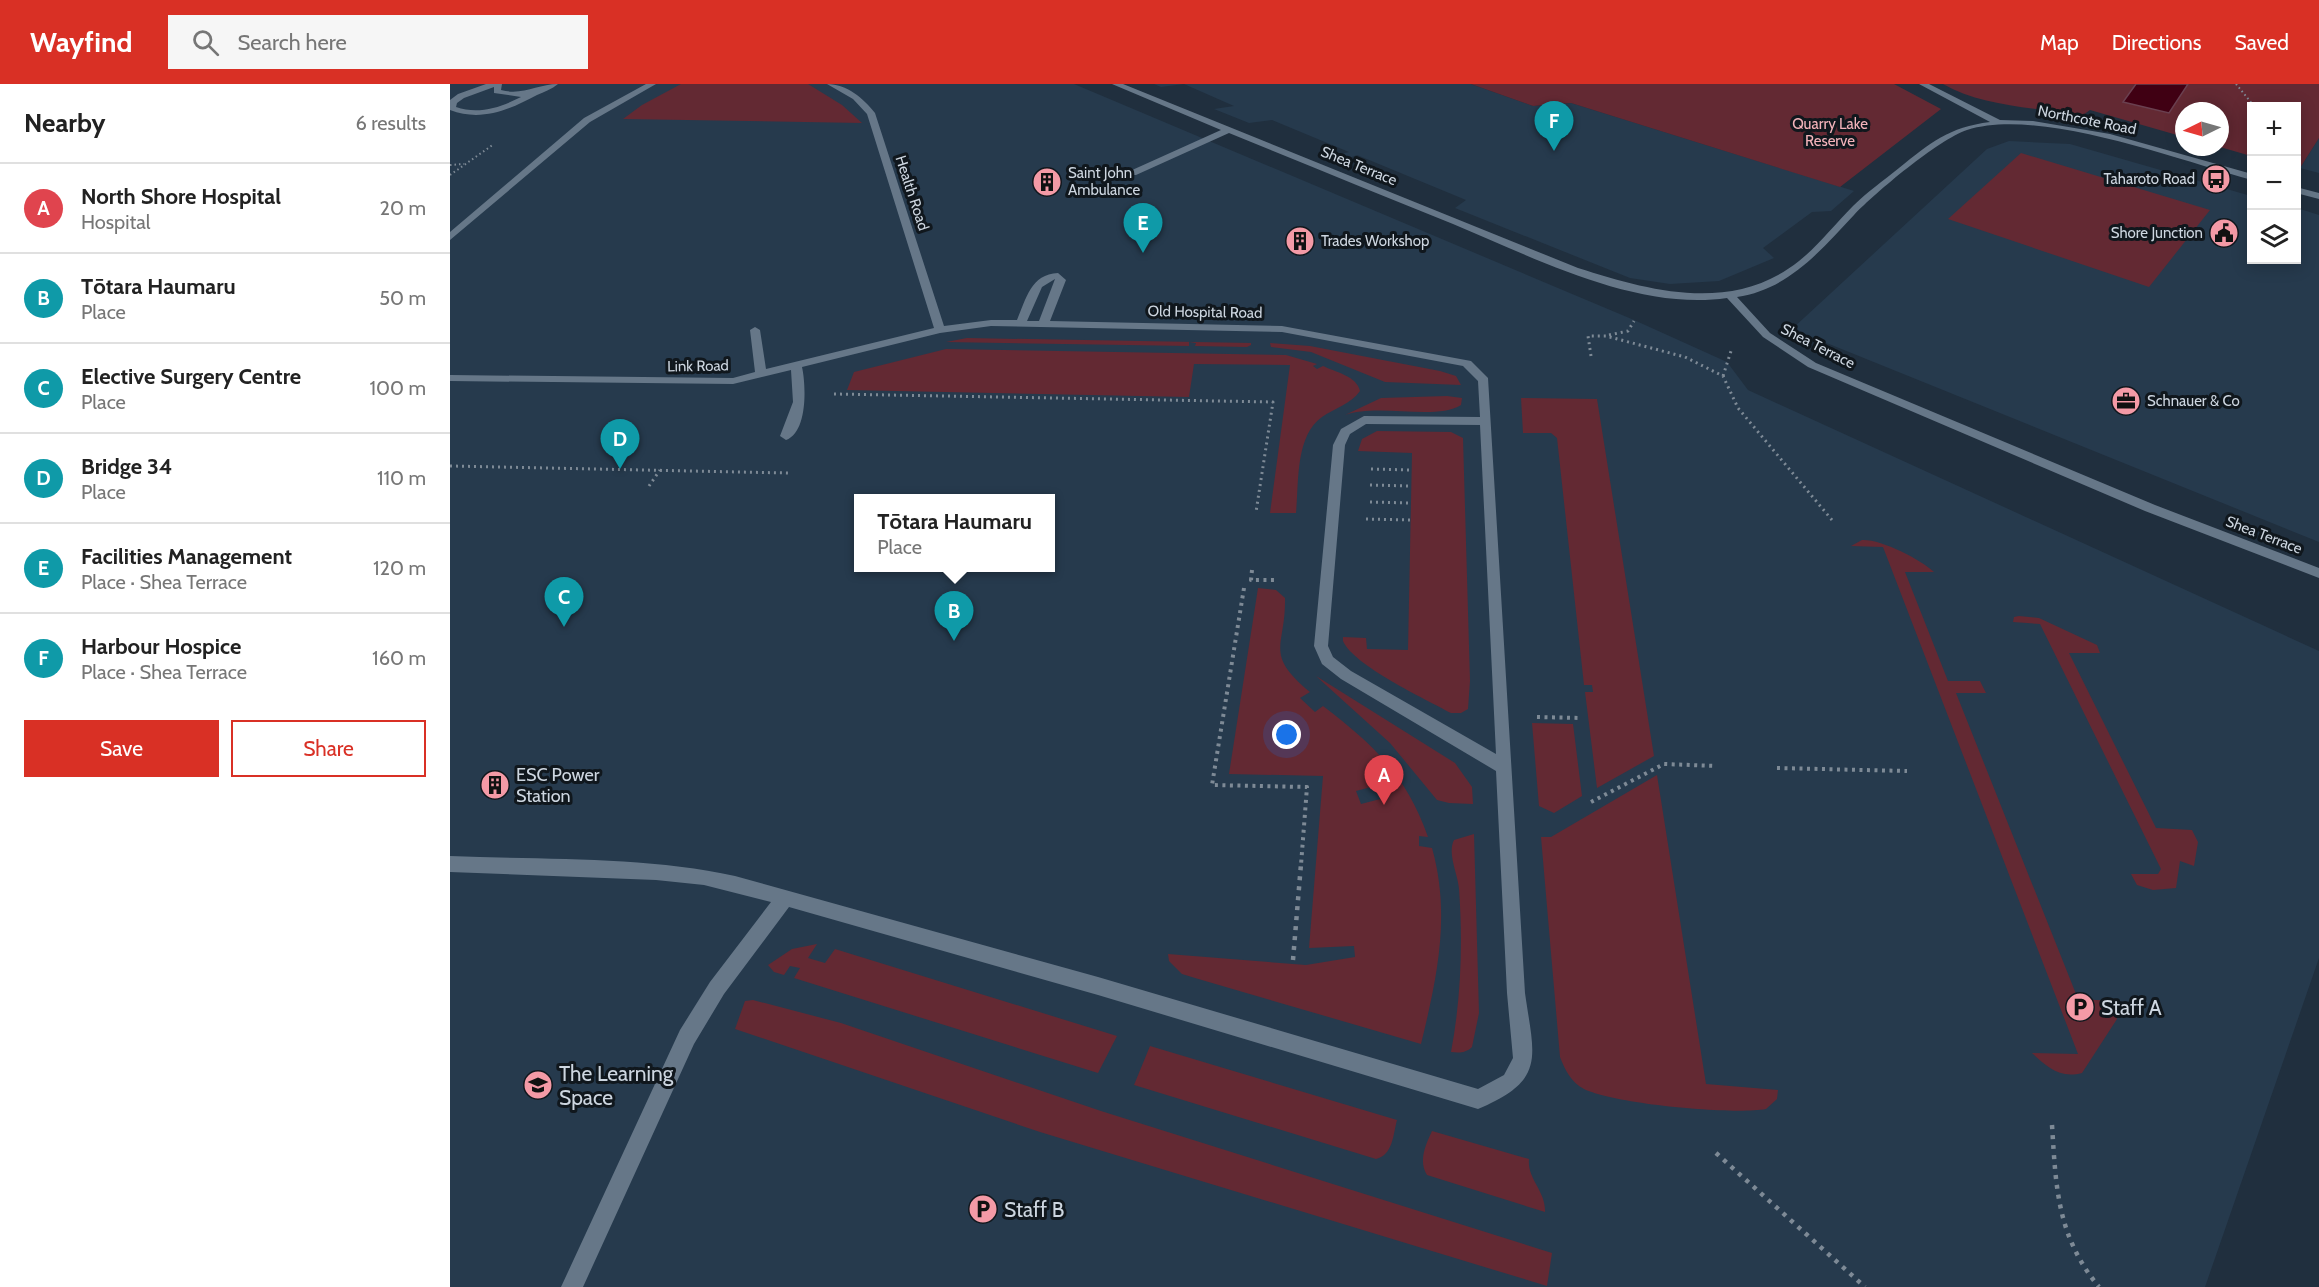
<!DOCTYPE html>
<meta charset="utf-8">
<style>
:root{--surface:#fff;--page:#f6f6f6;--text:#222;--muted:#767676;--line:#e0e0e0;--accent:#d93025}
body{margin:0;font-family:Cabin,sans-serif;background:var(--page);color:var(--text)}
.controls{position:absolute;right:18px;top:18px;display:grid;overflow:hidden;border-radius:0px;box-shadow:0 3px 15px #0003}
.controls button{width:54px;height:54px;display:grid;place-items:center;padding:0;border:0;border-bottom:2px solid var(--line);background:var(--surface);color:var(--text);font:30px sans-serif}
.compass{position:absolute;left:1725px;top:18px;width:54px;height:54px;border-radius:50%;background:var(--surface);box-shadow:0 3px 15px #0003;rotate:265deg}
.you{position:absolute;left:837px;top:651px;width:21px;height:21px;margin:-15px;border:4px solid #fff;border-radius:50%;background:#1a73e8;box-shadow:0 0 0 9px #1a73e833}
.badge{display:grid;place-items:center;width:39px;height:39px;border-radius:50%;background:var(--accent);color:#fff;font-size:20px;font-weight:700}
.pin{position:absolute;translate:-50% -50px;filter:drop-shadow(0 2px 3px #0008)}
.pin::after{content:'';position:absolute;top:32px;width:21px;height:18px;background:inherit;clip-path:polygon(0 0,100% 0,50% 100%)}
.popup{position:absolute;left:404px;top:410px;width:201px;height:78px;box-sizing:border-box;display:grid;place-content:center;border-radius:0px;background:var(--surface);filter:drop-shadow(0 2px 4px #0005);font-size:20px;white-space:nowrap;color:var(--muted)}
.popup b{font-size:22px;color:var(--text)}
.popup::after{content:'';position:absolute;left:50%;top:100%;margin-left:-12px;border:12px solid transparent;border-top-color:var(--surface)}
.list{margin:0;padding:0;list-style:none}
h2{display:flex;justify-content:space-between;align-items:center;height:78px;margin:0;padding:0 24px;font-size:26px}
h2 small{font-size:20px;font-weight:400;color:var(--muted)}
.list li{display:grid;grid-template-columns:39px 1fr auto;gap:18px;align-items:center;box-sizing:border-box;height:90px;padding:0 24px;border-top:2px solid var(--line)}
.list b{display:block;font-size:22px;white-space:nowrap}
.list p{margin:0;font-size:20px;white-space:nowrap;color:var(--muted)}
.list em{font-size:20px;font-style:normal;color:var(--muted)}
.actions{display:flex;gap:12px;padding:18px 24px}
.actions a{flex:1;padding:14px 0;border:2px solid var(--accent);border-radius:0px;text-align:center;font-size:21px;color:var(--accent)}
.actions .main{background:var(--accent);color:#fff}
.icon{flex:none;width:33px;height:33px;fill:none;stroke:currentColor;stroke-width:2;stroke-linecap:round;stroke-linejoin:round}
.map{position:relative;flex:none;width:1869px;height:1203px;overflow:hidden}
header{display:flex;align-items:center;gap:36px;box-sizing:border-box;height:84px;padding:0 30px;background:var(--accent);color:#fff}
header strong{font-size:28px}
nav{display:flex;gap:33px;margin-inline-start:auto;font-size:21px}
.search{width:420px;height:54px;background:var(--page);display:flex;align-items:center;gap:15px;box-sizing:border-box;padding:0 21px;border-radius:0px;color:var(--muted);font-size:22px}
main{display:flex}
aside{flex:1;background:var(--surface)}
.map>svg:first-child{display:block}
.built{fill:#263a4d;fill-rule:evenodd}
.green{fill:#632933;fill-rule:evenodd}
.water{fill:#400013;stroke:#6a4050;stroke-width:1.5}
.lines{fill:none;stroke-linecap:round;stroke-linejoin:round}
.path-far3{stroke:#7e8a96;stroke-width:2;stroke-dasharray:1.5 3;stroke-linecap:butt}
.path-far2{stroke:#7e8a96;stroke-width:3;stroke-dasharray:2 4;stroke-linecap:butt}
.path-far1{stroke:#7e8a96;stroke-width:4;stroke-dasharray:3 4.5;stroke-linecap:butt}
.path{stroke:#7e8a96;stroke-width:4.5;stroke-dasharray:4 6;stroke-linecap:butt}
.minor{fill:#678;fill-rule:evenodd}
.labels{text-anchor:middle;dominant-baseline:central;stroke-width:6;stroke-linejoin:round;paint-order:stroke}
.far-street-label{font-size:15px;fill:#cdd6e0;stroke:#10171d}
.far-park-label{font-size:15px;fill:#f3b3ba;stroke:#10171d}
.far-poi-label{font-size:15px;fill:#cdd6e0;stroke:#10171d;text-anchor:start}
.poi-label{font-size:18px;fill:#cdd6e0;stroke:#10171d;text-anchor:start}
.near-poi-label{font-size:21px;fill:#cdd6e0;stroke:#10171d;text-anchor:start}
</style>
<header>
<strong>Wayfind</strong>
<div class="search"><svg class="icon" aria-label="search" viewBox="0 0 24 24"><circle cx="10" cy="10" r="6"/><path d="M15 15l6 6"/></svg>Search here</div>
<nav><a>Map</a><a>Directions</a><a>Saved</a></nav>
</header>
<main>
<aside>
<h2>Nearby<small>6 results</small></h2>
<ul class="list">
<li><span class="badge" style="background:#e0444e">A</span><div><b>North Shore Hospital</b><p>Hospital</p></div><em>20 m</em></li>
<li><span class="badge" style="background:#0f9aa8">B</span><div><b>Tōtara Haumaru</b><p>Place</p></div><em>50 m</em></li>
<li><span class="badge" style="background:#0f9aa8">C</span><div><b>Elective Surgery Centre</b><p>Place</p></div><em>100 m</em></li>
<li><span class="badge" style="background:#0f9aa8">D</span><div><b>Bridge 34</b><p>Place</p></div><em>110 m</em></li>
<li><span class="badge" style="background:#0f9aa8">E</span><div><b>Facilities Management</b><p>Place · Shea Terrace</p></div><em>120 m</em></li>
<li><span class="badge" style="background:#0f9aa8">F</span><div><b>Harbour Hospice</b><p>Place · Shea Terrace</p></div><em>160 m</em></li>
</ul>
<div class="actions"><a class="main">Save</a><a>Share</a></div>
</aside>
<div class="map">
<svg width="1869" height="1203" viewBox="0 0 1869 1203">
<rect width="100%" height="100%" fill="#202f3e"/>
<!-- built -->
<g class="built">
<path d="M 0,0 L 624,0 L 1184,236 L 1277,278 L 1298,306 L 1869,567 L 1869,874 L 1755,1203 L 0,1203 ZM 408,414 L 600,414 L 600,484 L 408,484 Z"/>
<path d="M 704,0 L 1021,0 L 1083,22 L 1121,19 L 1404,107 L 1381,127 L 1362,128 L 1313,164 L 1324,174 L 1269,197 L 1220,200 L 1180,194 L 1005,124 L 1016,116 L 907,71 L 892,77 L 879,73 L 899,68 L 822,36 L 799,39 L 764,25 L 784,22 L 734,0 L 711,3 Z"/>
<path d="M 1869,54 L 1869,89 L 1850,84 Z"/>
<path d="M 1559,57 L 1620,60 L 1801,112 L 1802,176 L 1846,176 L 1847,124 L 1869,131 L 1869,458 L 1342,245 L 1537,65 Z"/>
</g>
<!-- green -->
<g class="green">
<path d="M 231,0 L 358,0 L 392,21 L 412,39 L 173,35 L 192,21 Z"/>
<path d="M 1021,0 L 1444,0 L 1491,25 L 1390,103 L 1121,19 L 1083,22 Z"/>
<path d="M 1493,0 L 1869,0 L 1869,54 L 1850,84 L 1846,83 L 1846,22 L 1802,22 L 1801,72 L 1770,63 L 1770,27 L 1734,27 L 1734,53 L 1640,26 L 1633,31 C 1588,24 1533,23 1493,0 Z"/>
<path d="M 1571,69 L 1760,126 L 1699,203 L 1498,135 Z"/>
<path d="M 517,254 L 801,259 L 801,261 L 797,263 L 745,262 L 746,259 L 739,258 L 739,262 L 496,258 Z"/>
<path d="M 820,259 L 860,262 L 990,287 L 1006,292 L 1011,301 L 935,298 L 861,268 L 821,263 Z"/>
<path d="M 496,265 L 836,271 L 867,280 L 863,282 L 867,285 L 873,282 C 885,288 907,292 910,307 C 901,320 885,324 872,333 C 845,352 849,399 846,429 L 820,429 L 840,281 L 744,280 L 739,313 L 397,306 L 404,288 Z"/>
<path d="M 997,312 L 1012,314 L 1011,321 C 985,337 929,319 895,331 L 931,314 Z"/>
<path d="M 1071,314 L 1147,315 L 1204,672 L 1147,704 L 1135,608 L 1143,608 L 1142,601 L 1134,601 L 1107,354 L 1101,349 L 1073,349 Z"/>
<path d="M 927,347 L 1001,348 L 1013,354 L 1020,597 L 1018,625 L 1011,629 L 1001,629 C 975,615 903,581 893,557 L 893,553 L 916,554 L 917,565 L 958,566 L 962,369 L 908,367 L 912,355 Z"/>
<path d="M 1412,456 C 1431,455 1470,475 1484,488 L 1455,488 L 1498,597 L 1530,597 L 1536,609 L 1506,609 L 1628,915 L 1664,917 L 1667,935 L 1632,989 C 1610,995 1597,983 1582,969 L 1628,970 L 1433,463 L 1401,462 Z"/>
<path d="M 808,504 L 826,506 L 835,514 C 836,563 813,569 860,608 L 850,614 L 865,628 L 873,622 C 924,661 956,691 978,753 L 969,752 L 969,762 L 982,764 C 1001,831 987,894 971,960 L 745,894 L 732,890 L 719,877 L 718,870 L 856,881 L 905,873 L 904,862 L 859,864 L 873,692 L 779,690 ZM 932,700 L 938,713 L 911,720 L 906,707 Z"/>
<path d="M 1569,532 L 1589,534 L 1647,561 L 1650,569 L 1619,569 L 1706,744 L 1742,746 L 1748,758 L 1744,782 L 1730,777 L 1726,804 L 1703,806 L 1687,801 L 1681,790 L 1708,790 L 1711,785 L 1590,540 L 1563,538 L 1564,533 Z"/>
<path d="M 866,592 L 1005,679 L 1022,703 L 1023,720 L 999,719 L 987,716 L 940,659 Z"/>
<path d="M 1082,639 L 1123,640 L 1132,712 L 1104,729 L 1089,722 Z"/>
<path d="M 1207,691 L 1256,1000 L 1328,1006 L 1327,1015 L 1316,1025 C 1281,1031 1165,1020 1134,1005 C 1121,998 1115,986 1110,973 L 1091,753 L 1101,753 Z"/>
<path d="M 1024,750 L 1029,929 L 1022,963 C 1016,969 1009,969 1001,968 C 1011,915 1013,860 1009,805 C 1008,790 997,770 1004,756 Z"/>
<path d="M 367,860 L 358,874 L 375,879 L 385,865 L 667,952 L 648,989 L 344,894 L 350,884 L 340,882 L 334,891 L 324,888 L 318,881 L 342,865 Z"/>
<path d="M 303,916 L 391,939 L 651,1027 L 1102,1169 L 1097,1202 L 590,1048 L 285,945 L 295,917 Z"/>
<path d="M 700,962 L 947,1036 C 943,1051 943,1071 926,1075 L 684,1001 Z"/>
<path d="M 982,1047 L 1079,1075 C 1077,1095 1096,1107 1095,1128 L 977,1091 C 968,1077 976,1060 982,1047 Z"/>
</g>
<!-- water -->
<path class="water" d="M 1686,0 L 1738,0 L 1719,29 L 1673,18 Z"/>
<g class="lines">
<!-- path-far3 -->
<g class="path-far3">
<path d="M 1786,0 L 1804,22"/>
<path d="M 0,81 L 14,80"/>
<path d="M 0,91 L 44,60"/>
</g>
<!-- path-far2 -->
<g class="path-far2">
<path d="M 1159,251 L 1178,247 L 1184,237"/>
<path d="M 1141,272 L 1138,252 L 1156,252 L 1235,273 L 1273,292 L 1288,324 L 1382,436"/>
<path d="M 1273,292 L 1282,264"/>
<path d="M 384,310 L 823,318 L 806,428"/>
<path d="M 0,382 L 338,389"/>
<path d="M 921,385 L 962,386"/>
<path d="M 920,401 L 961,402"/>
<path d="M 199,402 L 210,386"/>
<path d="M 920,418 L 961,419"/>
<path d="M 916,435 L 960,436"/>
</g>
<!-- path-far1 -->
<g class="path-far1">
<path d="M 802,486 L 801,496 L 824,496"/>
<path d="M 794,504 L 762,701 L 857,703 L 851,781"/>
<path d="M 1087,633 L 1131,634"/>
<path d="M 1327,684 L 1457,687"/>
<path d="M 1141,718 L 1214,680 L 1266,682"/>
</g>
<!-- path -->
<g class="path">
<path d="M 843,876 L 851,780"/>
<path d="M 1602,1041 C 1606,1104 1607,1152 1649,1203"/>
<path d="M 1266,1069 L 1415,1203"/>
</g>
<!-- minor -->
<g class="minor">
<path d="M 36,0 L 52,0 L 51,6 C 72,12 88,0 108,0 C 102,5 94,8 87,11 C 59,26 31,38 0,26 L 0,16 L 8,10 ZM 44,3 L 44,9 L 71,13 C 51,23 29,31 6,23 L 7,19 L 14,14 Z"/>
<path d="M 196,0 L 206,0 L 140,38 L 0,156 L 0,148 L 134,34 Z"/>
<path d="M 377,0 C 397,0 413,14 425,29 L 494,242 L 541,236 L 567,236 C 576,215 581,190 608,189 L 616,196 L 600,237 L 832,242 L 1021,277 L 1038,294 L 1075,909 C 1084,973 1097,996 1028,1025 L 648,911 L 339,823 L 274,910 L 244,960 L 133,1203 L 111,1203 L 230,946 L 260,898 L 321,818 L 254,801 L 206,796 L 0,788 L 0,772 C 93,776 195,772 285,792 L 648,893 L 1028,1005 L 1054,991 L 1063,974 L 1057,909 L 1046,687 L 891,595 L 872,580 L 864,562 L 883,361 L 891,345 L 914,332 L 1030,333 L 1028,297 L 1013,282 L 832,248 L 541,242 L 490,249 L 352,283 C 356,301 358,348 336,356 L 330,352 L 343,318 L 341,286 L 283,300 L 0,297 L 0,291 L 283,294 L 305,288 L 300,246 L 305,243 L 310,246 L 316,285 L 484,244 L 417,30 L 403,15 ZM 605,195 L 589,237 L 577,237 L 592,203 ZM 916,340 L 1030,341 L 1046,670 L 901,587 L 883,573 L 878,562 L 895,361 L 900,350 Z"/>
<path d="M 662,0 L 673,0 L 1128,184 C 1200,207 1283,230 1349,177 C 1369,161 1385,140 1403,122 C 1417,108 1433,97 1449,84 C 1480,59 1499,43 1540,38 L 1469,0 L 1479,0 L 1550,36 L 1583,37 L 1660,50 L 1802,90 L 1802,96 C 1727,76 1590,23 1517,46 C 1488,56 1426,108 1404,131 C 1370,167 1339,205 1287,213 L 1320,249 L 1366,279 L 1705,421 L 1869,484 L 1869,494 L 1695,427 L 1358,283 L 1313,253 L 1277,214 C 1186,227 1085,174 1003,140 C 928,110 853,79 779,49 L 686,91 L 680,91 L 680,87 L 771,46 Z"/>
<path d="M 1846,103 L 1869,109 L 1869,115 L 1846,109 Z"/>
</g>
</g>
<!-- icons -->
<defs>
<g id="bus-disc" transform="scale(1.5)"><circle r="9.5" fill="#f49aa6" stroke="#10171d"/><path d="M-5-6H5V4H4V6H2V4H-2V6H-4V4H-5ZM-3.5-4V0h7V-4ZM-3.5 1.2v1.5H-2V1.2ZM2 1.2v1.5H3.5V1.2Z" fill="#111"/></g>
<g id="building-disc" transform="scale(1.5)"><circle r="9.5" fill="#f49aa6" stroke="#10171d"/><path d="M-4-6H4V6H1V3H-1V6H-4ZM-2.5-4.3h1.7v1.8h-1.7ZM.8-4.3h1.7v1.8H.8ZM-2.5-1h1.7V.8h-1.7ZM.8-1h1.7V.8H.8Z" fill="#111"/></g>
<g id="civic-disc" transform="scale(1.5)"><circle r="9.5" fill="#f49aa6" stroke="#10171d"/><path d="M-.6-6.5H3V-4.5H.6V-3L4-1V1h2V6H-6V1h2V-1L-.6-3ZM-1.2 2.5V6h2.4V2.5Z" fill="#111"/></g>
<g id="office-disc" transform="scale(1.5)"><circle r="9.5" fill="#f49aa6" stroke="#10171d"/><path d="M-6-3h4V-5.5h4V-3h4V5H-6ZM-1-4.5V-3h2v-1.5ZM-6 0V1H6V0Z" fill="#111"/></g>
<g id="parking-disc" transform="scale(1.5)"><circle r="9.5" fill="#f49aa6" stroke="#10171d"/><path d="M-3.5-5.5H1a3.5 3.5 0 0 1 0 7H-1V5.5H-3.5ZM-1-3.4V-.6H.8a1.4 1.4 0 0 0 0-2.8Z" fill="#111"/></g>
<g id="school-disc" transform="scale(1.5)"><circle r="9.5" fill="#f49aa6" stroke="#10171d"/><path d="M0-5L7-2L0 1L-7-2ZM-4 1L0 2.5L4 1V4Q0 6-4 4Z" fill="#111"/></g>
</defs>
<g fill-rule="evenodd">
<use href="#bus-disc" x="1766" y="95"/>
<use href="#building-disc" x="597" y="98"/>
<use href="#civic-disc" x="1774" y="149"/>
<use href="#building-disc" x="850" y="157"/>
<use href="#office-disc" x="1676" y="317"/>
<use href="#building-disc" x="45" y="701"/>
<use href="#parking-disc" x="1630" y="923"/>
<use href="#school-disc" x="88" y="1001"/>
<use href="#parking-disc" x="533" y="1125"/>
</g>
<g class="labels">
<!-- far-street labels -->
<g class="far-street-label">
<text transform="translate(1637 36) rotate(11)">Northcote Road</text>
<text transform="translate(909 82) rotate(22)">Shea Terrace</text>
<text transform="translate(462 109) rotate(72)">Health Road</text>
<text transform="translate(755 228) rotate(1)">Old Hospital Road</text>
<text transform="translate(1368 262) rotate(27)">Shea Terrace</text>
<text transform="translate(248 282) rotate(-1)">Link Road</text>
<text transform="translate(1814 451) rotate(21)">Shea Terrace</text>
</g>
<!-- far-park labels -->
<g class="far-park-label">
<text x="1380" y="40">Quarry Lake<tspan x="1380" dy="17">Reserve</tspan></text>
</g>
<!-- far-poi labels -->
<g class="far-poi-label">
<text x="618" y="89">Saint John<tspan x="618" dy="17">Ambulance</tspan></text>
<text x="1745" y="95" text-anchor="end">Taharoto Road</text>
<text x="1753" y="149" text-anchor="end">Shore Junction</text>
<text x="871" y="157">Trades Workshop</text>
<text x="1697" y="317">Schnauer &amp; Co</text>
</g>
<!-- poi labels -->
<g class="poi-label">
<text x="66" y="691">ESC Power<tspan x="66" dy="21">Station</tspan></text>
</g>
<!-- near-poi labels -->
<g class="near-poi-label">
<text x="1651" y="923">Staff A</text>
<text x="109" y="989">The Learning<tspan x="109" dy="24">Space</tspan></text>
<text x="554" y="1125">Staff B</text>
</g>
</g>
</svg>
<div class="controls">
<button>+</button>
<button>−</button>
<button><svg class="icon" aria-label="layers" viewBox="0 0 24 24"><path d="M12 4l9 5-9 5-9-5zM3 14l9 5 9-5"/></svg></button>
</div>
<svg class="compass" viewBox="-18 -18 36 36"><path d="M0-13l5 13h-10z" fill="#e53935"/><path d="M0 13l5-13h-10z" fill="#767676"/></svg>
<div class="you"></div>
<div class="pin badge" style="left:934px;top:721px;background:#e0444e">A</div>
<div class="pin badge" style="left:504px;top:557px;background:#0f9aa8">B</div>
<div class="popup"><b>Tōtara Haumaru</b>Place</div>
<div class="pin badge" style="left:114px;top:543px;background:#0f9aa8">C</div>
<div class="pin badge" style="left:170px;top:385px;background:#0f9aa8">D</div>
<div class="pin badge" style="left:693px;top:169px;background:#0f9aa8">E</div>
<div class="pin badge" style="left:1104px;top:67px;background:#0f9aa8">F</div>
</div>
</main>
